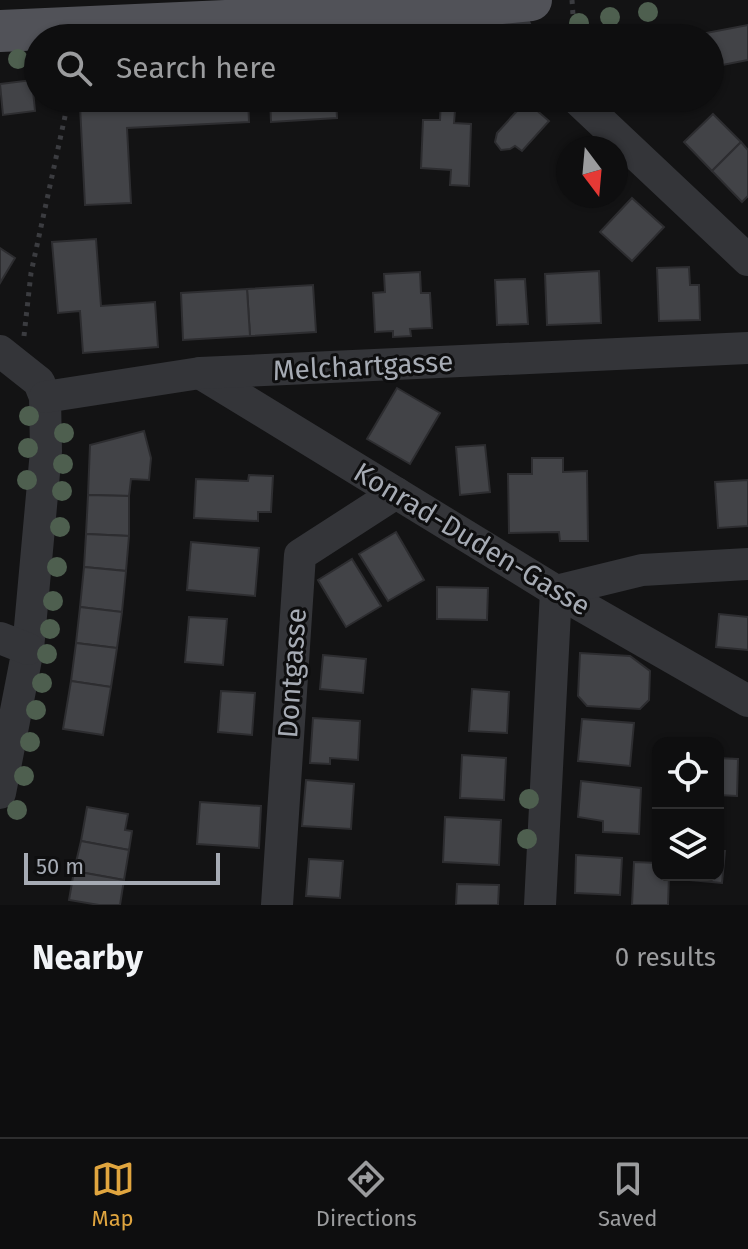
<!DOCTYPE html>
<style>
:root{--surface:#0e0e0f;--page:#171718;--text:#f1f3f6;--muted:#9b9c9e;--line:#2e2e2f;--accent:#e0a53f}
body{margin:0;font-family:"Fira Sans",sans-serif;background:var(--page);color:var(--text)}
.controls{position:absolute;right:24px;bottom:24px;display:grid;overflow:hidden;border-radius:16px;box-shadow:0 2px 6px #0004}
.controls button{width:72px;height:72px;display:grid;place-items:center;padding:0;border:0;border-bottom:2px solid var(--line);background:var(--surface);color:var(--text);font:40px sans-serif}
.compass{position:absolute;left:556px;top:136px;width:72px;height:72px;border-radius:50%;background:var(--surface);box-shadow:0 2px 6px #0004;rotate:164deg}
.scale{position:absolute;left:24px;bottom:20px;width:196px;box-sizing:border-box;padding-left:8px;border:4px solid #a6abb4;border-top:0;font-size:22px;line-height:28px;white-space:nowrap;color:#a6abb4;-webkit-text-stroke:6px #0e0e0f;paint-order:stroke}
.list{margin:0;padding:0;list-style:none}
h2{display:flex;justify-content:space-between;align-items:center;height:104px;margin:0;padding:0 32px;font-size:34px}
h2 small{font-size:26px;font-weight:400;color:var(--muted)}
.icon{flex:none;width:44px;height:44px;fill:none;stroke:currentColor;stroke-width:2;stroke-linecap:round;stroke-linejoin:round}
.map{position:relative;flex:none;width:748px;height:905px;overflow:hidden}
.search{position:absolute;background:var(--surface);box-shadow:0 2px 6px #0004;left:24px;right:24px;top:24px;height:88px;display:flex;align-items:center;gap:20px;box-sizing:border-box;padding:0 28px;border-radius:44px;color:var(--muted);font-size:30px}
.sheet{height:232px;background:var(--surface)}
nav{display:flex;justify-content:space-around;align-items:center;box-sizing:border-box;height:112px;border-top:2px solid var(--line);background:var(--surface);font-size:22px;color:var(--muted)}
nav a{display:grid;justify-items:center;gap:4px}
nav .on{color:var(--accent)}
.map>svg:first-child{display:block}
.building{fill:#424347;stroke:#2d2d30;stroke-width:2}
.lines{fill:none;stroke-linecap:round;stroke-linejoin:round}
.path{stroke:#3b3c40;stroke-width:5;stroke-dasharray:4 6;stroke-linecap:butt}
.minor{stroke:#343539;stroke-width:32}
.major{stroke:#515258;stroke-width:42}
.tree{fill:#4e5f4f}
.labels{text-anchor:middle;dominant-baseline:central;stroke-width:6;stroke-linejoin:round;paint-order:stroke}
.street-label{font-size:28px;fill:#a6abb4;stroke:#0e0e0f}
</style>
<div class="map">
<svg width="748" height="905" viewBox="0 0 748 905">
<rect width="100%" height="100%" fill="#131314"/>
<!-- building -->
<g class="building">
<path d="M 748,25 L 748,60 L 712,67 L 710,38 L 707,38 L 706,33 Z"/>
<path d="M 32,80 L 35,111 L 3,115 L 0,84 Z"/>
<path d="M 107,98 L 248,98 L 249,122 L 127,128 L 131,203 L 85,205 L 80,106 L 108,105 Z"/>
<path d="M 270,98 L 336,98 L 337,118 L 271,122 Z"/>
<path d="M 363,98 L 401,98 L 400,107 L 363,105 Z"/>
<path d="M 438,98 L 482,98 L 456,99 L 454,123 L 471,124 L 469,186 L 450,185 L 451,170 L 421,168 L 423,120 L 440,120 L 441,98 Z"/>
<path d="M 526,101 L 549,121 L 522,151 L 515,146 L 510,149 L 501,150 L 495,142 L 497,133 Z"/>
<path d="M 713,114 L 741,142 L 712,171 L 684,142 Z"/>
<path d="M 741,142 L 748,150 L 748,196 L 742,202 L 712,171 Z"/>
<path d="M 632,198 L 664,227 L 632,261 L 600,232 Z"/>
<path d="M 96,239 L 101,306 L 155,302 L 158,347 L 83,353 L 80,311 L 58,313 L 52,242 Z"/>
<path d="M 0,248 L 15,258 L 0,283 Z"/>
<path d="M 689,267 L 690,285 L 699,285 L 700,320 L 659,321 L 657,268 Z"/>
<path d="M 599,271 L 601,323 L 547,325 L 545,274 Z"/>
<path d="M 420,272 L 421,293 L 430,293 L 432,328 L 410,329 L 411,336 L 393,337 L 393,331 L 375,332 L 373,293 L 385,292 L 384,274 Z"/>
<path d="M 525,279 L 528,324 L 497,325 L 495,280 Z"/>
<path d="M 313,285 L 316,332 L 250,336 L 247,289 Z"/>
<path d="M 247,289 L 250,336 L 183,340 L 181,293 Z"/>
<path d="M 397,388 L 440,413 L 410,464 L 367,439 Z"/>
<path d="M 144,431 L 151,458 L 149,480 L 131,479 L 129,496 L 88,495 L 90,445 Z"/>
<path d="M 485,445 L 490,492 L 460,495 L 456,447 Z"/>
<path d="M 532,458 L 563,458 L 563,472 L 587,471 L 588,541 L 560,541 L 559,532 L 509,533 L 508,474 L 532,474 Z"/>
<path d="M 249,475 L 273,476 L 271,512 L 258,512 L 258,521 L 194,518 L 196,479 L 248,481 Z"/>
<path d="M 748,480 L 748,526 L 718,528 L 715,482 Z"/>
<path d="M 88,495 L 129,496 L 129,536 L 86,534 Z"/>
<path d="M 396,532 L 424,580 L 388,601 L 359,554 Z"/>
<path d="M 86,534 L 129,536 L 126,571 L 84,567 Z"/>
<path d="M 191,542 L 259,548 L 255,596 L 187,590 Z"/>
<path d="M 352,559 L 381,606 L 346,627 L 318,580 Z"/>
<path d="M 84,567 L 126,571 L 122,612 L 80,607 Z"/>
<path d="M 437,587 L 488,588 L 487,620 L 437,619 Z"/>
<path d="M 80,607 L 122,612 L 117,648 L 76,643 Z"/>
<path d="M 719,614 L 748,617 L 748,650 L 716,647 Z"/>
<path d="M 189,617 L 227,619 L 223,665 L 185,662 Z"/>
<path d="M 76,643 L 117,648 L 111,687 L 71,681 Z"/>
<path d="M 580,653 L 630,656 L 650,671 L 649,700 L 640,709 L 587,706 L 578,696 Z"/>
<path d="M 323,655 L 366,659 L 363,693 L 320,689 Z"/>
<path d="M 71,681 L 111,687 L 103,735 L 63,729 Z"/>
<path d="M 472,689 L 509,692 L 507,733 L 469,731 Z"/>
<path d="M 221,691 L 255,693 L 252,735 L 218,732 Z"/>
<path d="M 313,718 L 360,721 L 358,760 L 330,758 L 330,764 L 310,763 Z"/>
<path d="M 582,719 L 634,723 L 630,766 L 578,761 Z"/>
<path d="M 462,755 L 506,758 L 504,800 L 460,798 Z"/>
<path d="M 718,758 L 738,759 L 737,796 L 718,795 Z"/>
<path d="M 306,780 L 354,784 L 351,829 L 302,826 Z"/>
<path d="M 581,781 L 641,788 L 639,834 L 603,832 L 603,821 L 578,817 Z"/>
<path d="M 200,802 L 261,806 L 259,848 L 197,844 Z"/>
<path d="M 87,807 L 128,814 L 125,830 L 132,831 L 129,850 L 81,841 Z"/>
<path d="M 445,817 L 501,820 L 499,865 L 443,862 Z"/>
<path d="M 81,841 L 129,850 L 124,880 L 74,871 Z"/>
<path d="M 718,851 L 725,851 L 722,883 L 690,880 L 690,875 L 718,875 Z"/>
<path d="M 576,855 L 622,858 L 620,895 L 575,893 Z"/>
<path d="M 309,859 L 343,861 L 340,898 L 306,896 Z"/>
<path d="M 634,862 L 658,863 L 658,875 L 669,875 L 668,905 L 632,905 Z"/>
<path d="M 74,871 L 124,880 L 120,905 L 99,905 L 69,900 Z"/>
<path d="M 457,884 L 499,885 L 498,905 L 456,905 Z"/>
</g>
<g class="lines">
<!-- path -->
<g class="path">
<path d="M 572,0 L 574,30"/>
<path d="M 24,336 L 31,273 L 69,98"/>
</g>
<!-- minor -->
<g class="minor">
<path d="M 505,4 L 520,38"/>
<path d="M 576,98 L 748,260"/>
<path d="M 0,351 L 39,382 L 45,397 L 46,451 L 28,649 L 0,793"/>
<path d="M 200,373 L 556,591 L 748,701"/>
<path d="M 45,397 L 200,373 L 748,348"/>
<path d="M 0,638 L 28,649"/>
<path d="M 277,905 L 300,555 L 396,493"/>
<path d="M 540,905 L 556,591 L 642,570 L 748,564"/>
</g>
<!-- major -->
<path class="major" d="M 0,31 L 270,19 L 443,9 L 531,0"/>
</g>
<!-- trees -->
<g class="tree">
<circle cx="648" cy="12" r="10"/>
<circle cx="610" cy="17" r="10"/>
<circle cx="579" cy="23" r="10"/>
<circle cx="18" cy="59" r="10"/>
<circle cx="29" cy="416" r="10"/>
<circle cx="64" cy="433" r="10"/>
<circle cx="28" cy="448" r="10"/>
<circle cx="63" cy="464" r="10"/>
<circle cx="27" cy="480" r="10"/>
<circle cx="62" cy="491" r="10"/>
<circle cx="60" cy="527" r="10"/>
<circle cx="57" cy="567" r="10"/>
<circle cx="53" cy="601" r="10"/>
<circle cx="50" cy="629" r="10"/>
<circle cx="47" cy="654" r="10"/>
<circle cx="42" cy="683" r="10"/>
<circle cx="36" cy="710" r="10"/>
<circle cx="30" cy="742" r="10"/>
<circle cx="24" cy="776" r="10"/>
<circle cx="529" cy="799" r="10"/>
<circle cx="17" cy="810" r="10"/>
<circle cx="527" cy="839" r="10"/>
</g>
<g class="labels">
<!-- street labels -->
<g class="street-label">
<text transform="translate(363 366) rotate(-3)">Melchartgasse</text>
<text transform="translate(472 539) rotate(31)">Konrad-Duden-Gasse</text>
<text transform="translate(292 673) rotate(-86)">Dontgasse</text>
</g>
</g>
</svg>
<div class="controls">
<button><svg class="icon" aria-label="locate" viewBox="0 0 24 24"><circle cx="12" cy="12" r="6"/><path d="M12 2v4M12 18v4M2 12h4M18 12h4"/></svg></button>
<button><svg class="icon" aria-label="layers" viewBox="0 0 24 24"><path d="M12 4l9 5-9 5-9-5zM3 14l9 5 9-5"/></svg></button>
</div>
<svg class="compass" viewBox="-18 -18 36 36"><path d="M0-13l5 13h-10z" fill="#e53935"/><path d="M0 13l5-13h-10z" fill="#9b9c9e"/></svg>
<div class="scale">50 m</div>
<div class="search"><svg class="icon" aria-label="search" viewBox="0 0 24 24"><circle cx="10" cy="10" r="6"/><path d="M15 15l6 6"/></svg>Search here</div>
</div>
<section class="sheet">
<h2>Nearby<small>0 results</small></h2>
<ul class="list">
</ul>
</section>
<nav>
<a class="on"><svg class="icon" aria-label="map" viewBox="0 0 24 24"><path d="M3 6l6-2 6 2 6-2v14l-6 2-6-2-6 2zM9 4v14M15 6v14"/></svg>Map</a>
<a><svg class="icon" aria-label="directions" viewBox="0 0 24 24"><path d="M12 3l9 9-9 9-9-9zM9 14v-3h6M13 9l2 2-2 2"/></svg>Directions</a>
<a><svg class="icon" aria-label="saved" viewBox="0 0 24 24"><path d="M7 4h10v16l-5-4-5 4z"/></svg>Saved</a>
</nav>
